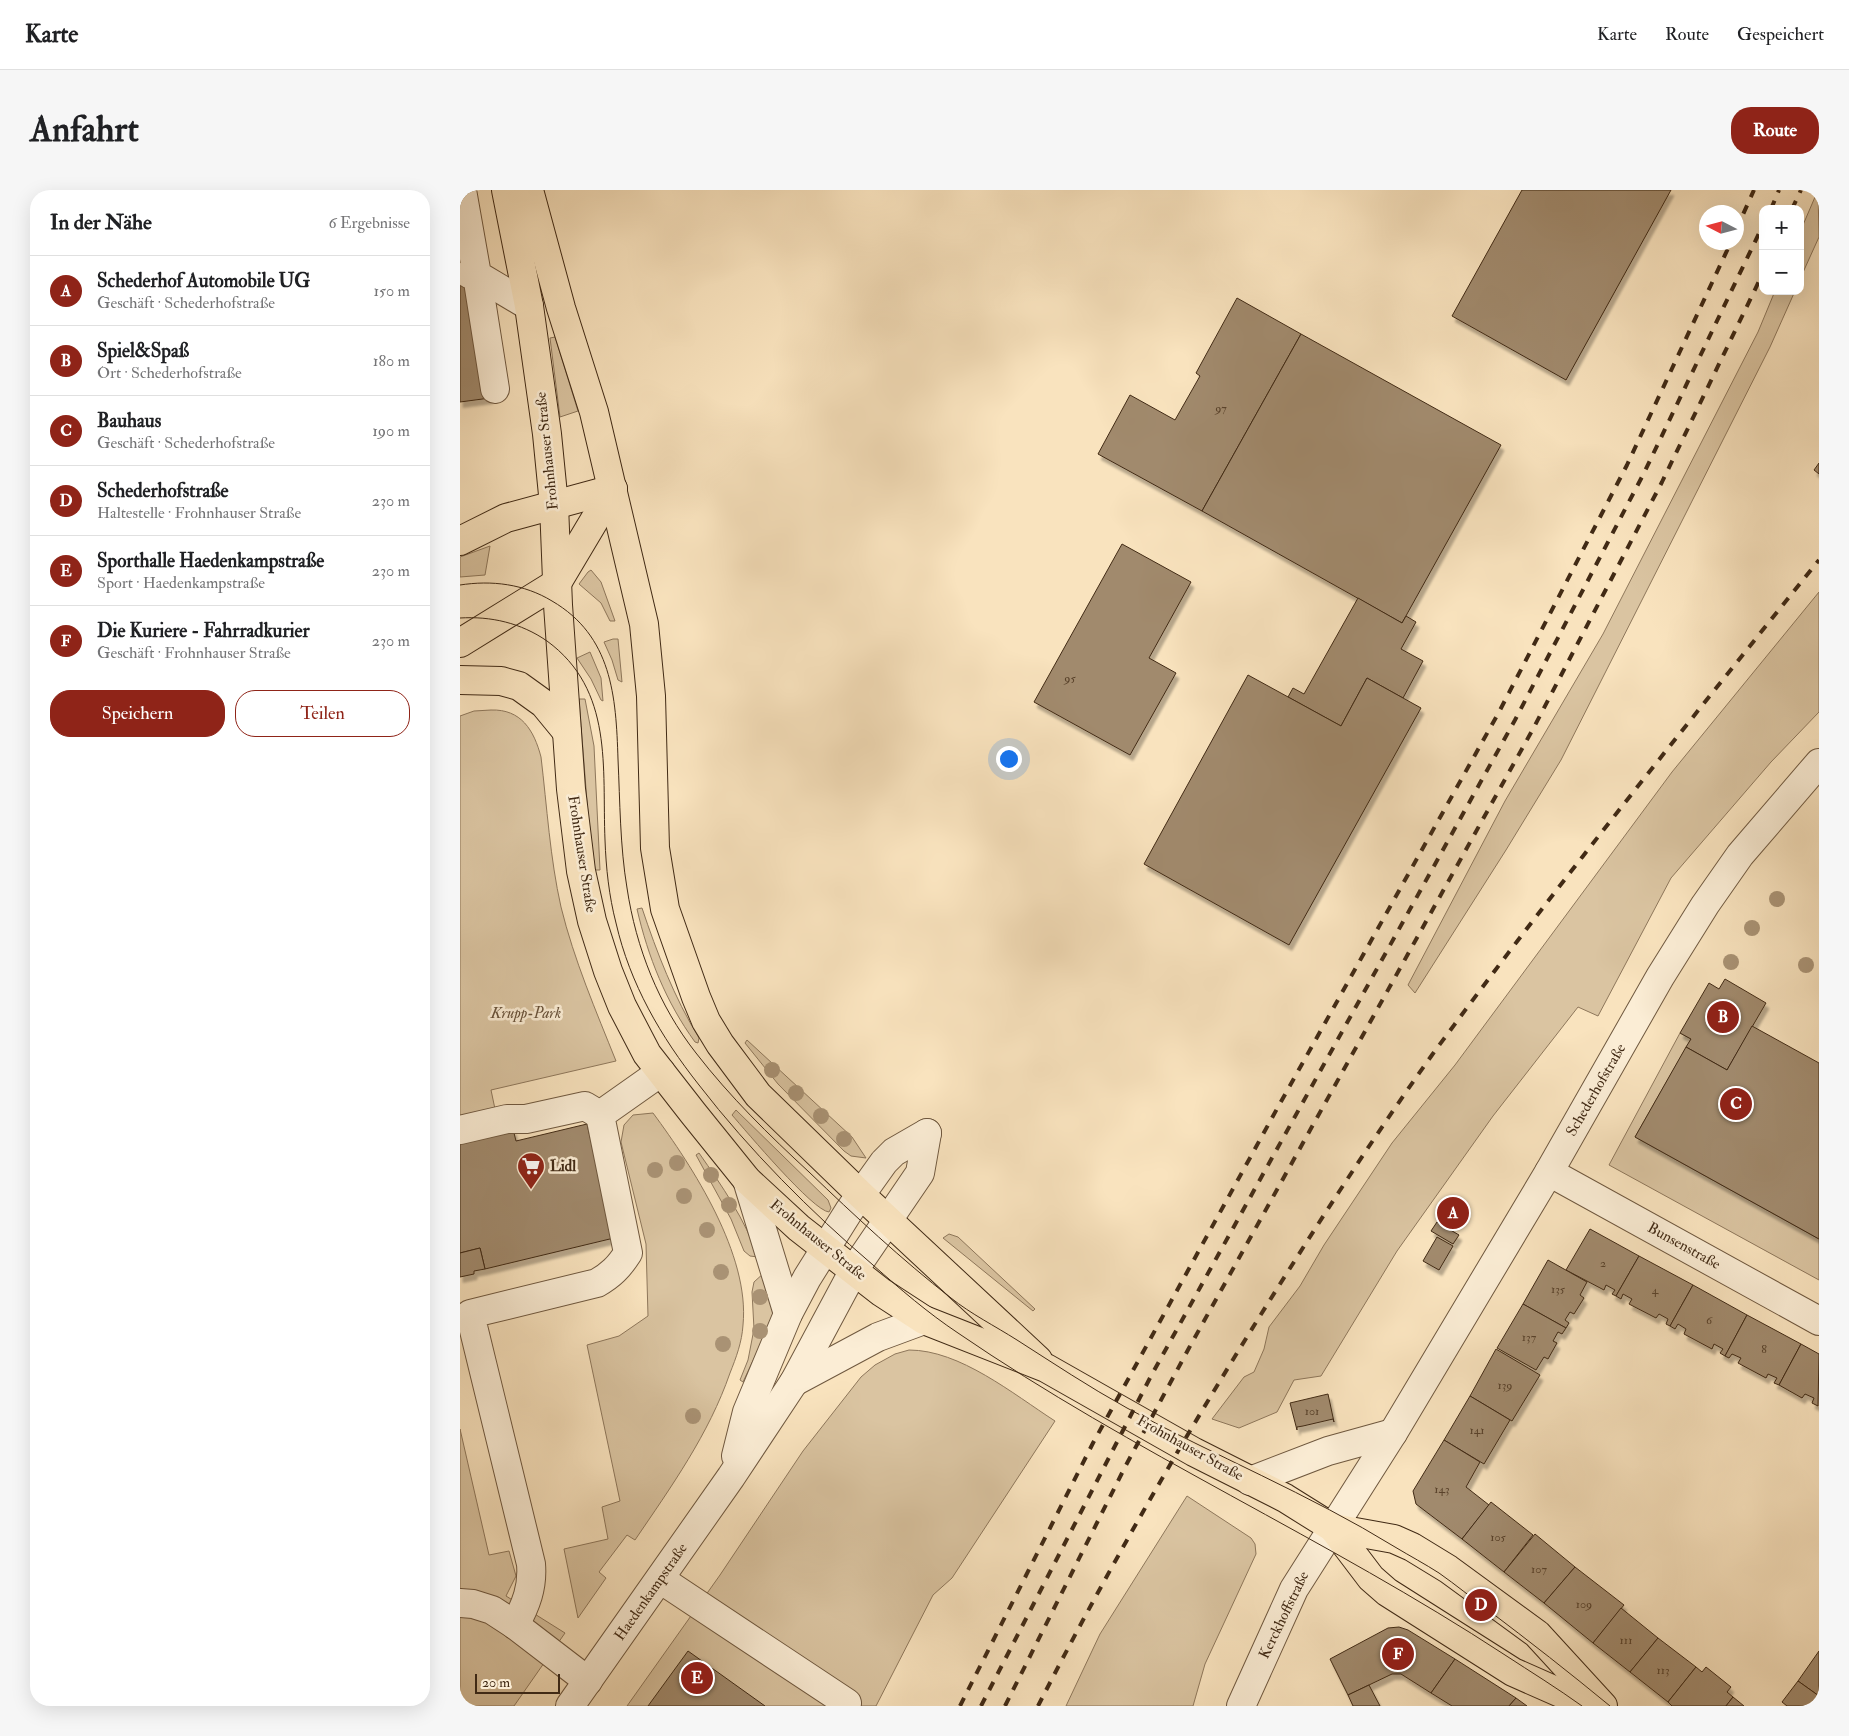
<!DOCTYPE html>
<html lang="de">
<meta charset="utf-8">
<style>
:root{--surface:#fff;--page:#f6f6f6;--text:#202124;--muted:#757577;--line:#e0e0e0;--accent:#8f2418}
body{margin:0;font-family:"IM FELL Double Pica",serif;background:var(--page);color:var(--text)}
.controls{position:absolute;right:15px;top:15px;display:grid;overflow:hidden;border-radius:10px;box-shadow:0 5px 20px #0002}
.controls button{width:45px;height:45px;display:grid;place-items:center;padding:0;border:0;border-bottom:1px solid var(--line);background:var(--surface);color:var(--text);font:25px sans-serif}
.compass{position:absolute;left:1239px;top:15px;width:45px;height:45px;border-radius:50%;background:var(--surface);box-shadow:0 5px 20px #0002;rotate:276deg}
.scale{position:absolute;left:15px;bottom:12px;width:85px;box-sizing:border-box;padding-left:5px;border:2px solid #412a15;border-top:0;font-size:14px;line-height:18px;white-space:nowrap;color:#412a15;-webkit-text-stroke:4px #fbedd5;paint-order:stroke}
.you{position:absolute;left:548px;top:568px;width:18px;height:18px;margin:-12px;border:4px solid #fff;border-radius:50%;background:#1a73e8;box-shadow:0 0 0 8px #1a73e833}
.badge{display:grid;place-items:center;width:32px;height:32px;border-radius:50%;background:var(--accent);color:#fff;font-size:16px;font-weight:700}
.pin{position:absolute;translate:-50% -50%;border:2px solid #fff;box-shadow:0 1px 5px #0006}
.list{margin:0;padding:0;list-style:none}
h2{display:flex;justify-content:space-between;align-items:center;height:65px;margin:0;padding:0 20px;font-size:21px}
h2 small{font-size:16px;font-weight:400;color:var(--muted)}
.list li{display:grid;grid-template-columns:32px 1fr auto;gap:15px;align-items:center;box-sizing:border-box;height:70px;padding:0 20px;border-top:1px solid var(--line)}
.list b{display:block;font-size:19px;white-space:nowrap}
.list p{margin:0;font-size:16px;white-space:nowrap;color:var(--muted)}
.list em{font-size:16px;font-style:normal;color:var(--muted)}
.actions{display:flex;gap:10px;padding:15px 20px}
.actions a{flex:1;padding:11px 0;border:1px solid var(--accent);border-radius:20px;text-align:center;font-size:18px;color:var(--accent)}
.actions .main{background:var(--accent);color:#fff}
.map{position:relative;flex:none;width:1359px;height:1516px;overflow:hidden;border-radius:20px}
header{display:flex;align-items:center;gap:30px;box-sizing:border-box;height:70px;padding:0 25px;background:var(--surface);border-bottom:1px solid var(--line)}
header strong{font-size:24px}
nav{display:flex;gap:28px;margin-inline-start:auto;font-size:18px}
.intro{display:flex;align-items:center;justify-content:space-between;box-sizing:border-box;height:120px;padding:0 30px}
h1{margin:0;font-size:35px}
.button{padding:12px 22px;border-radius:20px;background:var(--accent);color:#fff;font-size:18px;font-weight:700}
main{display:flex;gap:30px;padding:0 30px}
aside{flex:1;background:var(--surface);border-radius:20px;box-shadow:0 5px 20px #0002}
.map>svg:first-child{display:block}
.green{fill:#dac4a1;stroke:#8e775b}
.building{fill:#a18a6d;stroke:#412a15;filter:url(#shadow)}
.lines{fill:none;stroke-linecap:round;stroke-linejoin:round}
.minor-casing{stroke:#6f583f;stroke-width:30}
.major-casing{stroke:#412a15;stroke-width:30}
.minor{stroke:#fbedd5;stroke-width:28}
.major{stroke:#f9e3be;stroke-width:28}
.tram{stroke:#412a15;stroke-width:1}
.rail{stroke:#412a15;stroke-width:4;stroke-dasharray:9 9;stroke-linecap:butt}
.tree{fill:#a99274}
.labels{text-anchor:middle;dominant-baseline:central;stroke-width:5;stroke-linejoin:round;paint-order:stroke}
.number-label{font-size:12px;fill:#59422b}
.street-label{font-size:15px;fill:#412a15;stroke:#fbedd5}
.park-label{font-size:15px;font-style:italic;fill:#675038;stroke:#fbedd5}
.poi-label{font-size:15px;font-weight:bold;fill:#412a15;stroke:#fbedd5;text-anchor:start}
</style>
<header>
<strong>Karte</strong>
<nav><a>Karte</a><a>Route</a><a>Gespeichert</a></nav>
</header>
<div class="intro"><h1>Anfahrt</h1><a class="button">Route</a></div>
<main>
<aside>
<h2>In der Nähe<small>6 Ergebnisse</small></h2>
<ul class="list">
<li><span class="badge">A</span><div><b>Schederhof Automobile UG</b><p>Geschäft · Schederhofstraße</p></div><em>150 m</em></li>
<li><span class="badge">B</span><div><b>Spiel&amp;Spaß</b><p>Ort · Schederhofstraße</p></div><em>180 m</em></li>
<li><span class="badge">C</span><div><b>Bauhaus</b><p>Geschäft · Schederhofstraße</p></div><em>190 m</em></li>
<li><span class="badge">D</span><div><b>Schederhofstraße</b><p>Haltestelle · Frohnhauser Straße</p></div><em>230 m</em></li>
<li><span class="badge">E</span><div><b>Sporthalle Haedenkampstraße</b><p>Sport · Haedenkampstraße</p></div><em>230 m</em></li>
<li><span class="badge">F</span><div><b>Die Kuriere - Fahrradkurier</b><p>Geschäft · Frohnhauser Straße</p></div><em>230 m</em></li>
</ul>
<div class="actions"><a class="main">Speichern</a><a>Teilen</a></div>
</aside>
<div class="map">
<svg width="1359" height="1516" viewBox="0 0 1359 1516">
<defs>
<filter id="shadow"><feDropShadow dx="3" dy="5.5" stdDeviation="1" flood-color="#0004"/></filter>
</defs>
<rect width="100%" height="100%" fill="#f9e3be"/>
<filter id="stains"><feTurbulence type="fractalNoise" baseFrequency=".004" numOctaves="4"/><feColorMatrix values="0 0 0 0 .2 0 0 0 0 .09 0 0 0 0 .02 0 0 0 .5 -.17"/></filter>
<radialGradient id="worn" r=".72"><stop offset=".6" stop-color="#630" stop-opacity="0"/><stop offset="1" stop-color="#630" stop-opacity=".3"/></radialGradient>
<!-- green -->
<g class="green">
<path d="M 1358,0 L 1359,47 L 1340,89 L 1340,42 Z"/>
<path d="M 1315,101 L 1335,101 L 1310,157 L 1101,570 L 1046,660 L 955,803 L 948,795 L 1045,611 L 1143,444 L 1298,142 Z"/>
<path d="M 95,147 L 118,221 L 100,227 L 90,148 Z"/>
<path d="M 30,356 L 25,385 L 0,387 L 0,367 Z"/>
<path d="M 131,380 L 141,392 L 155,431 L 150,431 L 141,413 L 119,394 L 128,382 Z"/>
<path d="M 1359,402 L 1359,522 L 1311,572 L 1211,688 L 1138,826 L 1118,817 L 1033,926 L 937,1061 L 861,1186 L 834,1190 L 817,1222 L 779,1238 L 752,1229 L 784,1187 L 794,1182 L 804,1159 L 809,1137 L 840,1096 L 864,1055 L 932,953 L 995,875 L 1212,582 Z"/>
<path d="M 153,449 L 158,449 L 162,492 L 158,490 L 152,470 L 144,452 Z"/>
<path d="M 130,462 L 141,488 L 143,511 L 141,510 L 131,489 L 117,468 Z"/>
<path d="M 119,509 L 125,509 L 134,556 L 140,680 L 135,680 L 128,624 Z"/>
<path d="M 31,520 C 61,519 74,540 81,567 C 87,617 90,668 101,717 C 114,770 136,821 156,871 L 31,900 L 35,919 L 0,931 L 0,526 L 14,521 Z"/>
<path d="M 182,718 C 197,763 214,807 239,848 L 238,853 L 235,852 C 206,812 188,767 177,719 Z"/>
<path d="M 1220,843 L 1231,849 L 1175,947 L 1359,1049 L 1359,1090 L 1149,975 Z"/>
<path d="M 287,850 L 392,947 L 406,968 L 391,966 L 384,961 L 318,894 L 285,853 Z"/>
<path d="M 276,920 L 368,1010 L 371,1018 L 369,1022 C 353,1021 286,941 272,925 Z"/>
<path d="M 193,923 C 233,977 290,1065 283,1135 C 282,1152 276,1168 270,1183 C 249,1244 211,1297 175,1350 L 167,1345 L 139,1382 L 146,1388 L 118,1428 L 104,1359 L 148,1349 L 142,1317 L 160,1311 L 127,1155 L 159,1146 L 188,1126 L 186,1054 L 161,952 L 164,935 L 173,925 Z"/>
<path d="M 239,963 C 262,996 285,1029 298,1067 L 290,1066 L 284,1061 L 271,1029 L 236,965 Z"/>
<path d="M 489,1044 L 498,1047 L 575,1119 L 573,1121 L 483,1048 Z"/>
<path d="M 305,1082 L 314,1120 L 312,1130 L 283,1192 L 280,1190 L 288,1170 L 294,1139 L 292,1102 L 294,1092 Z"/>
<path d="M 449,1160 C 500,1160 553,1204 595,1231 L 492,1388 L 473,1405 L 416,1516 L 167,1516 L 260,1385 L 343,1261 L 401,1187 L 415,1175 L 435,1164 Z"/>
<path d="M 0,1239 L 29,1365 L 49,1361 L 56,1386 L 46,1406 L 105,1443 L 54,1516 L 0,1516 Z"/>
<path d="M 727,1306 L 791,1348 L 795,1354 L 796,1364 L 745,1474 L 733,1516 L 606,1516 L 640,1444 Z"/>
</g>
<!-- building -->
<g class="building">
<path d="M 1062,0 L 1211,0 L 1106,190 L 992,126 Z"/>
<path d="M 0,32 L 30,208 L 0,212 Z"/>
<path d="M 777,108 L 841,144 L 742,321 L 638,264 L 670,205 L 715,230 L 740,186 L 736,183 Z"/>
<path d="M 841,144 L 1041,255 L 942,433 L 742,321 Z"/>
<path d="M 1359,273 L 1359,284 L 1354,280 Z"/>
<path d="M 662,354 L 731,392 L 689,468 L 716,483 L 670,565 L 574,512 Z"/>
<path d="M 898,408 L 942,433 L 946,426 L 956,432 L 941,459 L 963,471 L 943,508 L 907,488 L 881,536 L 828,507 L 833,498 L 844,504 Z"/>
<path d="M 788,485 L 881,536 L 907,488 L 961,518 L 829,755 L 684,674 Z"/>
<path d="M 1265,789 L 1306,813 L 1267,880 L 1226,857 L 1231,849 L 1220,843 L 1249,793 L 1259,799 Z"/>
<path d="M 1292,836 L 1359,873 L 1359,1049 L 1175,947 L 1226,857 L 1267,880 Z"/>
<path d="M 127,934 L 154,1048 L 25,1079 L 20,1058 L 0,1063 L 0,952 L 53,939 L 56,951 Z"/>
<path d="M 977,1032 L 999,1045 L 993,1054 L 971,1041 Z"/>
<path d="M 1130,1039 L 1179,1066 L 1156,1106 L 1152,1104 L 1155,1100 L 1146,1095 L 1144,1100 L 1106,1080 Z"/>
<path d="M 977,1047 L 993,1056 L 979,1080 L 963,1071 Z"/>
<path d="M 20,1058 L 25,1079 L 14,1081 L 14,1084 L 0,1087 L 0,1063 Z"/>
<path d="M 1179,1066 L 1233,1095 L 1210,1136 L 1206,1134 L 1208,1129 L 1199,1124 L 1196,1128 L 1169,1114 L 1172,1109 L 1163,1104 L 1161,1109 L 1156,1106 Z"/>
<path d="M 1088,1070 L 1127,1092 L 1120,1105 L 1124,1108 L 1114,1124 L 1110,1122 L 1105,1130 L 1109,1133 L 1106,1138 L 1063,1114 Z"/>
<path d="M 1233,1095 L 1287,1125 L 1265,1166 L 1260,1163 L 1263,1159 L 1254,1154 L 1252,1159 L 1224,1144 L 1226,1139 L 1218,1134 L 1215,1139 L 1210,1136 Z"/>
<path d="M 1063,1114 L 1106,1138 L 1102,1144 L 1098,1142 L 1093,1151 L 1097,1153 L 1088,1169 L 1084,1167 L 1076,1180 L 1037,1158 Z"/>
<path d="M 1287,1125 L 1341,1154 L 1319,1195 L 1314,1193 L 1317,1188 L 1308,1184 L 1306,1188 L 1278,1173 L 1281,1168 L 1272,1164 L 1269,1168 L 1265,1166 Z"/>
<path d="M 1341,1154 L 1359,1164 L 1358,1216 L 1352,1213 L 1354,1208 L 1345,1204 L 1342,1208 L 1319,1195 Z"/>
<path d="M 1036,1159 L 1080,1185 L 1052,1231 L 1010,1206 Z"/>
<path d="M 868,1204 L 874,1232 L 873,1229 L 843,1236 L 837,1237 L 837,1240 L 830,1213 Z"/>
<path d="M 1010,1206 L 1050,1230 L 1024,1274 L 984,1250 Z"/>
<path d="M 984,1250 L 1020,1272 L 1006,1297 L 1029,1315 L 1002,1349 L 956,1314 L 953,1301 Z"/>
<path d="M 1031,1312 L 1073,1345 L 1044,1382 L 1002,1349 Z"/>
<path d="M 1075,1344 L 1115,1377 L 1084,1413 L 1044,1382 Z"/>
<path d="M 1115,1377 L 1164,1415 L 1133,1453 L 1084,1413 Z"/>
<path d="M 1161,1418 L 1198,1448 L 1170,1482 L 1133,1453 Z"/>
<path d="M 939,1437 L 948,1440 L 995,1469 L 971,1503 L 941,1484 L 932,1484 L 888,1505 L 870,1469 L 928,1438 Z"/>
<path d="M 1198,1448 L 1236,1477 L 1208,1512 L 1170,1482 Z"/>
<path d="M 228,1461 L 305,1516 L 188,1516 Z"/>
<path d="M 1359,1461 L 1359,1506 L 1338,1491 Z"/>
<path d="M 995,1469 L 1056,1508 L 1049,1516 L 992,1516 L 971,1503 Z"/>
<path d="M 1236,1477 L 1242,1482 L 1246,1477 L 1271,1497 L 1267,1502 L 1273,1507 L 1266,1516 L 1212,1516 L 1208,1512 Z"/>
<path d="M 1338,1491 L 1359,1506 L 1359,1516 L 1327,1516 L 1322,1512 Z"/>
<path d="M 909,1495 L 920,1516 L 893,1516 L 888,1505 Z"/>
<path d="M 1273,1507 L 1284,1516 L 1266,1516 Z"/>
<path d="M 1056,1508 L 1067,1516 L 1049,1516 Z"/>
</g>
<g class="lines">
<!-- minor casing -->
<g class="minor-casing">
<g id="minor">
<path d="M 2,0 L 17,85 L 69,116"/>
<path d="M 9,84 L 17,85 L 35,199"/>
<path d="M 0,940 L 47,929 L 66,929 L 125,916 L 140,925"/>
<path d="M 1089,982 L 1359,1131"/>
<path d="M 287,990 L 328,1124"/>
<path d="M 334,1192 L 418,1147 L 464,1130"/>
<path d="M 276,1266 L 287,1222 L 328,1124 L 347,1088 L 389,1021 L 424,972 L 434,962 L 467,943"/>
<path d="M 790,1291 L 868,1261 L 933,1243"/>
<path d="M 200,1389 L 387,1513"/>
<path d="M 0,1413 L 13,1414 L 32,1420 L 55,1435 L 128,1491"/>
<path d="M 55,1435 C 66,1415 73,1397 71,1374 L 10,1124 L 137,1093 C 151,1085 159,1077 168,1063 L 140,925 L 201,882"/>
<path d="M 110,1516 L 271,1287 L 334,1192 L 394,1080 L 460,983 L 467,943"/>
<path d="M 781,1516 L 834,1399 L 933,1243 L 1089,982 L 1200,787 L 1245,715 L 1280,665 L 1359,573"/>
</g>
</g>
<!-- major casing -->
<g class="major-casing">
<g id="major">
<path d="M 46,0 L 69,116 L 87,244 L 94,315 L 98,415 L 111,599 L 121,681 L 132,731 L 148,781 L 162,816 L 187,864 L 233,923 L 287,990 L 339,1038 L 421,1102 L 464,1130 L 586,1178 L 734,1262 L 825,1308 L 873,1338 L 911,1388 L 927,1402 L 1053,1482 L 1130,1516"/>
<path d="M 69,0 L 101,118 L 134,222 L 184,434 L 191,506 L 195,658 L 205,719 L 236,807 L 246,831 L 260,854 L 298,905 L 401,1005 L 578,1170"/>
<path d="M 0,351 L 46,328 L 153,299"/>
<path d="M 0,453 L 97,393 L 153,299"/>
<path d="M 0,490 L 41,491 L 59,496 L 84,514 L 107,542"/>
<path d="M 873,1338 L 934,1349 L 952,1357 L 988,1379 L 1077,1444 L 1143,1516"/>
</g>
</g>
<!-- minor -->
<use href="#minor" class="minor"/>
<!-- major -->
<use href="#major" class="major"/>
<!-- tram -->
<g class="tram">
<path d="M 0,395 C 32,390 64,394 92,411 C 152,446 156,506 158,569 C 160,612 160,656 167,698 C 176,758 199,816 236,863 C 270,907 309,945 349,982 C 395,1026 441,1069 491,1108 C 511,1124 535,1136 557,1150 C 593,1173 629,1197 667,1218 C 755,1266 849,1304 935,1357 C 950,1366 965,1374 979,1383 C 996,1395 1012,1408 1028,1420 C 1069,1451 1110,1483 1150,1516"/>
<path d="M 0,428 C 31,426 61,433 87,451 C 154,500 142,578 145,650 C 146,678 149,706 156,733 C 170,794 201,847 239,895 C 290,961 350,1021 413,1075 C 440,1099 468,1123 498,1143 C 673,1263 868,1349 1045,1465 C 1071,1482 1097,1498 1122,1516"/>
</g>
<!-- rail -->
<g class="rail">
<path d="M 1311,19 L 1319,0"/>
<path d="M 1332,19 L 1341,0"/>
<path d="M 1276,40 L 1294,0"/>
<path d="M 500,1516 L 633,1253 L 818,917 L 1039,522 L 1167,275 L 1271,52"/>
<path d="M 521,1516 L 691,1186 L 1055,530 L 1184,283 L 1303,35"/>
<path d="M 545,1516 L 665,1277 L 729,1158 L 1073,539 L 1202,292 L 1303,83"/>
<path d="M 578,1516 C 649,1377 727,1242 810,1110 C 862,1027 915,945 972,865 C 1096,696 1228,533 1359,370"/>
</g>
</g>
<!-- trees -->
<g class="tree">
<circle cx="1317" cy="709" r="8"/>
<circle cx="1292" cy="738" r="8"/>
<circle cx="1271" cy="772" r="8"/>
<circle cx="1346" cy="775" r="8"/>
<circle cx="312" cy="880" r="8"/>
<circle cx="336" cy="903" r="8"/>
<circle cx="361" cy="926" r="8"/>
<circle cx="384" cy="949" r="8"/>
<circle cx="217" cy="973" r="8"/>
<circle cx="195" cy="980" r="8"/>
<circle cx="251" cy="985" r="8"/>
<circle cx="224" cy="1006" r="8"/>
<circle cx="269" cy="1015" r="8"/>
<circle cx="247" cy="1040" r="8"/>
<circle cx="261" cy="1082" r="8"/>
<circle cx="300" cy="1107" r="8"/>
<circle cx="300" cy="1141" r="8"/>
<circle cx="263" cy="1154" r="8"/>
<circle cx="233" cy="1226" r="8"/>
</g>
<!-- icons -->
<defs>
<g id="supermarket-pin" transform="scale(1.4375)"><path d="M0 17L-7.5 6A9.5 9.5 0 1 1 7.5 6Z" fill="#8f2418" stroke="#fbedd5"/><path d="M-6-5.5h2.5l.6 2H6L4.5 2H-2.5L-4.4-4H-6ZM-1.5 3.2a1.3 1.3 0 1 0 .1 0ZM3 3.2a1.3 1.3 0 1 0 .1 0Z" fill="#fff"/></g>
</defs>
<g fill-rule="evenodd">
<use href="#supermarket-pin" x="71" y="976"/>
</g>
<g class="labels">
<!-- number labels -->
<g class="number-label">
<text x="761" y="218">97</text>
<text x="610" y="488">95</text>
<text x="1143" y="1073">2</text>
<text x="1098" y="1099">135</text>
<text x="1195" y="1100">4</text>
<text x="1249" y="1130">6</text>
<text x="1069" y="1147">137</text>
<text x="1304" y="1159">8</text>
<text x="1045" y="1195">139</text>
<text x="852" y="1221">101</text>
<text x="1017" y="1240">141</text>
<text x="982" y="1299">143</text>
<text x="1038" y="1347">105</text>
<text x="1079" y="1379">107</text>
<text x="1124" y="1414">109</text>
<text x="1166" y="1450">111</text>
<text x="1203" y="1480">113</text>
</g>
<!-- street labels -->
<g class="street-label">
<text transform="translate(87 261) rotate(-96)">Frohnhauser Straße</text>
<text transform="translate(122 664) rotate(81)">Frohnhauser Straße</text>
<text transform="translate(1136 900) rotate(-60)">Schederhofstraße</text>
<text transform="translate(358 1050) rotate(39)">Frohnhauser Straße</text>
<text transform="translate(1224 1056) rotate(29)">Bunsenstraße</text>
<text transform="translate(730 1258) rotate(29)">Frohnhauser Straße</text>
<text transform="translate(191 1402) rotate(-55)">Haedenkampstraße</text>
<text transform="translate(824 1425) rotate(-64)">Kerckhoffstraße</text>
</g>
<!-- park labels -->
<g class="park-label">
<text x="66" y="823">Krupp-Park</text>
</g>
<!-- poi labels -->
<g class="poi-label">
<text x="90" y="976">Lidl</text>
</g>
</g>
<rect width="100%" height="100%" filter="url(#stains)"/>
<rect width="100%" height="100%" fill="url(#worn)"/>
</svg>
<div class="controls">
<button>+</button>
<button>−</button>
</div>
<svg class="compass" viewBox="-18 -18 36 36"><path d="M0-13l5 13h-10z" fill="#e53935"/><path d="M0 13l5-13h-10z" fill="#757577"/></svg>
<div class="scale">20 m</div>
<div class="you"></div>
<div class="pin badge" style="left:993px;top:1023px">A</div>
<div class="pin badge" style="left:1263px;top:827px">B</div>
<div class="pin badge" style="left:1276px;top:914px">C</div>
<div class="pin badge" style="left:1021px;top:1415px">D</div>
<div class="pin badge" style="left:237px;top:1488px">E</div>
<div class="pin badge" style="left:938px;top:1464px">F</div>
</div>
</main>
